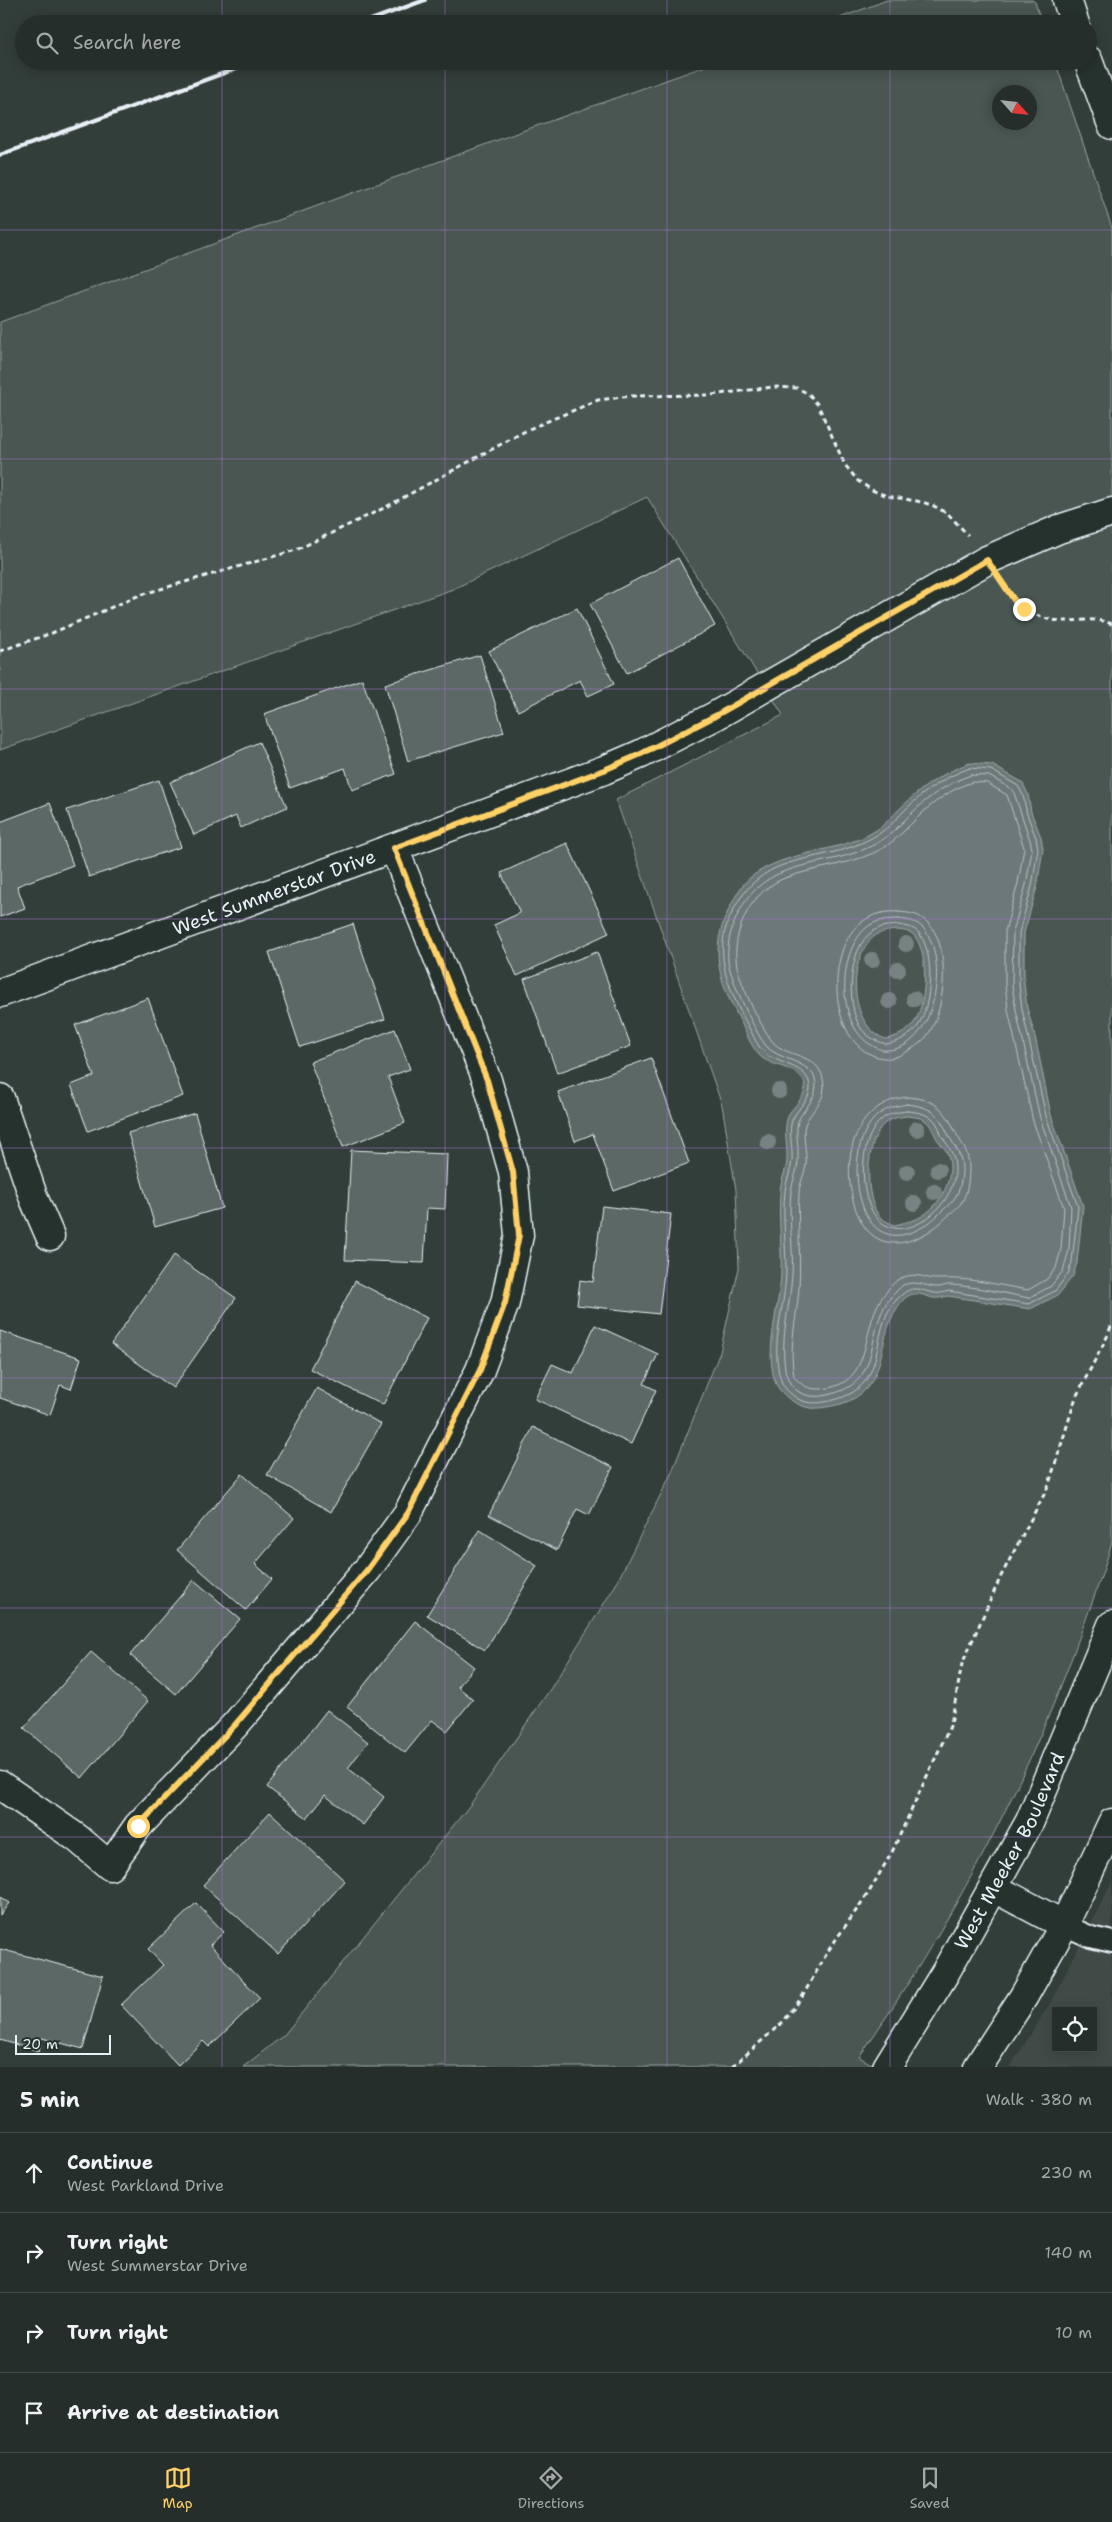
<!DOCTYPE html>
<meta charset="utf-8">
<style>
:root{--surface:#262e2b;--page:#2e3633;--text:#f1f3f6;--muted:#a4a8a9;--line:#424a47;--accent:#ffd166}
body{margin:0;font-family:"Shantell Sans",sans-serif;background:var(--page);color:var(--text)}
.controls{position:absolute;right:15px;bottom:15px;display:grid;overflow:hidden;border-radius:0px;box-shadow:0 2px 12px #0003}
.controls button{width:45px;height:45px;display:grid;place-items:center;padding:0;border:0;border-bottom:1px solid var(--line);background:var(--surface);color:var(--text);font:25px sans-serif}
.compass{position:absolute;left:992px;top:85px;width:45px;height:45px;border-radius:50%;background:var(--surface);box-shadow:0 2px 12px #0003;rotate:117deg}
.scale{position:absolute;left:15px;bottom:12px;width:96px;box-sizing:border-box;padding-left:5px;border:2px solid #e8f1f8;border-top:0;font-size:14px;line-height:18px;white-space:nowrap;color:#e8f1f8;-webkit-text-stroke:4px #26332d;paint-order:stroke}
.stop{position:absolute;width:15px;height:15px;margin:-11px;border:4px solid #ffd166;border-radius:50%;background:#fff}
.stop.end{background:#ffd166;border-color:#fff;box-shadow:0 1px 5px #0008}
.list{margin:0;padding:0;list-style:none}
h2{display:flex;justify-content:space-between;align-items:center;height:65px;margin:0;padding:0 20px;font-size:21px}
h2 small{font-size:16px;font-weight:400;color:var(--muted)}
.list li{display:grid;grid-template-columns:32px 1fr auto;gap:15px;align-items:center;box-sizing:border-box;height:80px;padding:0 20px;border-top:1px solid var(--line)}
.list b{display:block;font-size:19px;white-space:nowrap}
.list p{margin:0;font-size:16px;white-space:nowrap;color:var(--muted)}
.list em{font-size:16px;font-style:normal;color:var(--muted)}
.icon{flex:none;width:28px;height:28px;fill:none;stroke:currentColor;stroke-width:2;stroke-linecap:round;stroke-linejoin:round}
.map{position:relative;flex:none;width:1112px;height:2067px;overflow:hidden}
.search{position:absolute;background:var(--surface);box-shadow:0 2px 12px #0003;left:15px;right:15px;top:15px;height:55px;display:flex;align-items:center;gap:12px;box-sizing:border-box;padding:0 18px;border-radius:28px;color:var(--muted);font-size:19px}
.sheet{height:385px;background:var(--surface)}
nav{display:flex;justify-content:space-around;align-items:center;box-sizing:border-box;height:70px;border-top:1px solid var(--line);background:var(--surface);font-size:14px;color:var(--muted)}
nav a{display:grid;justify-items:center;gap:2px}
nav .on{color:var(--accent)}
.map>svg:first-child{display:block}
.built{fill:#3f4b46;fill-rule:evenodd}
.green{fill:#495651;stroke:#98a4a4;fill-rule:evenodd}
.water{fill:#6d7978;stroke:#9ea9ab;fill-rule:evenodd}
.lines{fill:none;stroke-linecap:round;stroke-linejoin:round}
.shore{stroke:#b7c1c5;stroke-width:1}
.building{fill:#5c6865;stroke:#e8f1f8}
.service-casing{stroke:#e8f1f8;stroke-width:24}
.minor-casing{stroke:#e8f1f8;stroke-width:31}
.secondary-casing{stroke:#e8f1f8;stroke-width:31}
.path{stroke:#e8f1f8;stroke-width:3;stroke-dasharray:5 4;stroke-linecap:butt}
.service{stroke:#26332d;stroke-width:20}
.minor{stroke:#26332d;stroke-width:28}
.secondary{stroke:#26332d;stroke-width:28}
.rail{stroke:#e8f1f8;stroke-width:4}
.tree{fill:#778382}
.route{stroke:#ffd166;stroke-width:6}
.grid{fill:none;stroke:#a171d3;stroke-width:1;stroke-opacity:0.55}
.labels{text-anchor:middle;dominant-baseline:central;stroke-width:4;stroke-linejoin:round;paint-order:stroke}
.street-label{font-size:19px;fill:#e8f1f8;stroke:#26332d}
</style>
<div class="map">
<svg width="1112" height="2067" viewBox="0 0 1112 2067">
<rect width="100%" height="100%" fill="#323e39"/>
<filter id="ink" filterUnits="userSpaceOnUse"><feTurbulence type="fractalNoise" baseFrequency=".02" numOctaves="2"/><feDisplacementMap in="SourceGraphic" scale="10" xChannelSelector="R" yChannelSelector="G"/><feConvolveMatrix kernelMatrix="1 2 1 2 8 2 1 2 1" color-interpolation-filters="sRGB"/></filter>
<g filter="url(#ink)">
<!-- built -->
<path class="built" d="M 1112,1882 L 1112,2067 L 1010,2067 L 1049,2005 ZM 1056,2011 L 1093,2011 L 1093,2048 L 1056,2048 Z"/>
<!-- green -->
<g class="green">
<path d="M 887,0 L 1032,0 L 1035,2 L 1042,24 L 824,24 Z"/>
<path d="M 720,61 L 1055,61 L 1112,228 L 1112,1541 C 1102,1579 1087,1615 1074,1652 C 1020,1796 947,1931 859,2057 L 877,2067 L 243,2067 L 284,2035 L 470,1805 L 551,1688 L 615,1586 L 671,1474 L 720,1352 L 739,1268 L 736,1190 L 722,1105 L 616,800 L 783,715 L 647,497 L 453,589 L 0,750 L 0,322 L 525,130 ZM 1000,92 L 1030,92 L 1030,122 L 1000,122 Z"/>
</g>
<!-- water -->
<path class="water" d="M 970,763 L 992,765 L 1022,782 L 1028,794 L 1031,812 L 1041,837 L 1043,849 L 1037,887 L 1024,933 L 1024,983 L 1027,1008 L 1035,1036 L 1051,1115 L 1083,1206 L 1077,1263 L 1073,1276 L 1058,1295 L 1030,1309 L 948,1296 C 943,1297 938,1299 933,1298 C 925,1296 916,1291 908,1296 C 904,1298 899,1305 897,1308 C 875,1342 890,1389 841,1404 C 832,1406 820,1409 810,1408 C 797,1406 782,1396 776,1384 C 763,1352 780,1306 781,1272 C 782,1246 778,1219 780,1192 C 780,1184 784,1175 786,1167 C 790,1150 781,1130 789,1114 C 794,1105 809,1095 804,1082 C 797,1066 770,1067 759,1055 C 751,1046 746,1033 741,1022 C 719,982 708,950 730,907 C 736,895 741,885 751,877 C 787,849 837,854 875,831 C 888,823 896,811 907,802 C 925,785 946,771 970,763 ZM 897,930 C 904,931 911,931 915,937 C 929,954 927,1006 913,1024 C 907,1032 896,1037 886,1039 C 848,1027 847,956 875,936 C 881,931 890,931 897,930 ZM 907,1116 C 929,1118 928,1122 937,1139 C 941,1145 946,1149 948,1155 C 956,1180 938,1211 914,1220 C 908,1222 901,1223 895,1225 C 890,1223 885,1221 881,1218 C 863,1200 865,1139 885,1123 C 891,1118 900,1117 907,1116 Z"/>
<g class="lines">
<!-- shore -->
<g class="shore">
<path d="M 970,768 L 991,770 L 1018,786 L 1023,795 L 1027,814 L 1036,838 L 1038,849 L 1032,886 L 1019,933 L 1019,984 L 1022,1009 L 1046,1116 L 1078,1207 L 1072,1262 L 1068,1274 L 1055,1291 L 1029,1304 L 949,1291 C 944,1292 939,1294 934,1293 C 924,1291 914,1285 904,1293 C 863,1323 896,1384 834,1400 C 822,1403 809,1405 798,1399 C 791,1395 783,1387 781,1380 C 769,1344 786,1306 786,1270 C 786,1244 782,1217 785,1191 C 786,1181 791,1171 792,1161 C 793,1149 789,1135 791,1124 C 793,1111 810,1102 810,1088 C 810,1064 775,1065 763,1051 C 756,1044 752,1032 747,1024 C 730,991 713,956 729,919 C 763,843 818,870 877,835 C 889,828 898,817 908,807 C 926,790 947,776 970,768 Z"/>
<path d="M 971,775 L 989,776 L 1013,790 L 1030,840 L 1032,849 L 1026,885 L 1013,932 L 1012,985 L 1016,1010 L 1040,1118 L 1071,1207 L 1069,1250 L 1063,1271 L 1051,1286 L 1029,1298 C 1003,1293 978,1287 952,1285 C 946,1284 941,1288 936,1287 C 924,1286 916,1280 903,1285 C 899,1288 895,1293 891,1297 C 863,1331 885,1381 831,1394 C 821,1397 809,1398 799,1392 C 790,1386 787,1379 785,1369 C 780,1338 790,1307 792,1275 C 794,1248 788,1219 791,1192 C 792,1181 798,1171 798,1159 C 799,1149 796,1137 797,1126 C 798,1114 812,1105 815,1092 C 823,1062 782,1062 767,1047 C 756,1035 730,978 728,961 C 727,949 729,935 734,923 C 764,849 827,875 882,840 C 895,832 904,820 915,810 C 931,795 950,782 971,775 Z"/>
<path d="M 972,782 L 987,783 L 1007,795 L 1024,848 L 1018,883 L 1005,931 L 1005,984 L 1008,1010 L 1033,1121 L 1064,1208 L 1061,1249 L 1056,1268 L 1047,1279 L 1028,1290 C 997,1285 969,1277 938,1279 C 926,1280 918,1271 901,1278 C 895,1281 891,1286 887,1291 C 857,1324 878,1385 820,1389 C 809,1389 801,1386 794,1376 C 789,1349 795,1326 798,1299 C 802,1264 797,1229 799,1194 C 799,1184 805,1174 806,1164 C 807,1153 802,1133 805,1125 C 809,1112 824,1104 824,1087 C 823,1051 788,1060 772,1041 C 760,1025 737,979 736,959 C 734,926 753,890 785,878 C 818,866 855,865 885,847 C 897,839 907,828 917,818 C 932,803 951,789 972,782 Z"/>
<path d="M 899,912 C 910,913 919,914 927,922 C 951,944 946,1008 929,1033 C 924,1041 914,1048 906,1052 C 900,1056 892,1059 884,1058 C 828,1052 823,948 863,921 C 874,913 887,911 899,912 Z"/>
<path d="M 899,919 C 907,920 917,921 923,928 C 950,958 936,1049 887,1050 C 882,1051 877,1048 873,1046 C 836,1027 837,953 866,928 C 875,920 888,919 899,919 Z"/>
<path d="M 898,925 C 905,926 914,927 919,933 C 935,954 932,1004 918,1026 C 912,1035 897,1043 886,1044 C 875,1041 866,1036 860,1027 C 846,1004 848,948 872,932 C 879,926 889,926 898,925 Z"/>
<path d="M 907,1097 C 933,1099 943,1106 954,1129 C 960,1142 969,1151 969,1167 C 969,1177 968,1191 963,1200 C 960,1206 954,1210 950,1214 C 921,1244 875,1262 856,1210 C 840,1165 851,1103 907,1097 Z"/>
<path d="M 907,1104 C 931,1107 937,1112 947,1132 C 953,1145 961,1152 962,1167 C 962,1176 961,1188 956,1196 C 953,1202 947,1206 943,1210 C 918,1237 879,1251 863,1207 C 853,1180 854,1133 879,1114 C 887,1108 897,1106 907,1104 Z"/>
<path d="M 907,1111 C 919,1112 931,1114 937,1124 C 940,1129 940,1134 943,1138 C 949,1147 954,1154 955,1166 C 959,1209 889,1261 868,1202 C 860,1179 861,1136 882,1119 C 889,1113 899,1112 907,1111 Z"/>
</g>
</g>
<!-- building -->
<g class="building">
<path d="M 678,558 L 715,626 L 627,673 L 590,604 Z"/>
<path d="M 577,608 L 614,684 L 588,696 L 580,680 L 518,711 L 489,651 Z"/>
<path d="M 480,655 L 504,732 L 408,761 L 385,684 Z"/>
<path d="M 362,679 L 396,774 L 352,790 L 345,768 L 290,788 L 264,714 Z"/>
<path d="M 259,742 L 287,807 L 241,828 L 236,816 L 194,835 L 170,782 Z"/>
<path d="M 159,780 L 181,847 L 89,877 L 67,810 Z"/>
<path d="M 50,803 L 73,865 L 17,886 L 25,908 L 0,917 L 0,822 Z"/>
<path d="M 567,843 L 609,933 L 517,976 L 494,925 L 520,913 L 501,873 Z"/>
<path d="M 353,924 L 385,1019 L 300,1047 L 269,952 Z"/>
<path d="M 597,952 L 631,1046 L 557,1073 L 524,979 Z"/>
<path d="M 148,998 L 183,1096 L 88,1131 L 71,1085 L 94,1076 L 75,1025 Z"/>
<path d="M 395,1029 L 410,1069 L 388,1077 L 405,1123 L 343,1147 L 310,1062 Z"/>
<path d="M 651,1058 L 689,1163 L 614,1191 L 593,1134 L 575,1141 L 558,1092 Z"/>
<path d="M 195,1113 L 222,1208 L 155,1227 L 128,1133 Z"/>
<path d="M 351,1150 L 447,1154 L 445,1209 L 427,1208 L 424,1263 L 345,1260 Z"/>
<path d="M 602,1206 L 671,1214 L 659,1314 L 577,1305 L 580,1280 L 593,1282 Z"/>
<path d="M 174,1255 L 236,1298 L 173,1388 L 111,1344 Z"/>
<path d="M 355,1281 L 427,1318 L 383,1405 L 310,1369 Z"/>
<path d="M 595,1325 L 658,1354 L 644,1384 L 656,1390 L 631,1444 L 535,1399 L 552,1364 L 573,1373 Z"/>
<path d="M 0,1331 L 81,1358 L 71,1389 L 60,1385 L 50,1415 L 0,1398 Z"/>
<path d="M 317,1388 L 381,1424 L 331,1512 L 267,1475 Z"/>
<path d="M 533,1427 L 613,1467 L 589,1515 L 577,1509 L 557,1550 L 489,1515 Z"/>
<path d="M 242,1474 L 294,1518 L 255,1564 L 272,1579 L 246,1610 L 177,1550 Z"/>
<path d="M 480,1530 L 537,1566 L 485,1650 L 427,1615 Z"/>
<path d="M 194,1580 L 240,1619 L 176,1694 L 130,1655 Z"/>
<path d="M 415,1621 L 474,1667 L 458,1687 L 473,1699 L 447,1731 L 432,1720 L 405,1753 L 347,1707 Z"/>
<path d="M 91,1652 L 148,1701 L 82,1778 L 24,1728 Z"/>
<path d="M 327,1710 L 368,1742 L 348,1768 L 384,1797 L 363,1825 L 325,1795 L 307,1818 L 267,1787 Z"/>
<path d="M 270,1812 L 345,1881 L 278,1954 L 203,1885 Z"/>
<path d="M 0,1897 L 9,1903 L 0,1915 Z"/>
<path d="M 196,1903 L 224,1932 L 210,1945 L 260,1998 L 209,2047 L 203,2041 L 178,2065 L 121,2005 L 163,1965 L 148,1949 Z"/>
<path d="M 0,1949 L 103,1976 L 83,2049 L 42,2038 L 39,2051 L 0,2040 Z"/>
</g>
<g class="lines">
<!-- service casing -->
<g class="service-casing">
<path id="service" d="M 1064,1925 L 1091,1937 L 1112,1942"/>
</g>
<!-- minor casing -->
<g class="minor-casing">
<g id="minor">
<path id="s1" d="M 0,993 L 604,770 L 641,754 L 715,716 L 987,560 L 1059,529 L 1112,512"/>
<path d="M 0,1098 L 34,1199 L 50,1236"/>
<path d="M 0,1785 L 77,1838 L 110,1866 L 138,1826 L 235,1725 L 367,1570 L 408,1513 L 480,1370 L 505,1303 L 519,1235 L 513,1172 L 487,1080 L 394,848"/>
</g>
</g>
<!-- secondary casing -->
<g class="secondary-casing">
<g id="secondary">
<path d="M 1067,0 L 1075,24"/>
<path d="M 1088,60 L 1112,125"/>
<path d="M 994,1888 L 1064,1925"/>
<path id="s2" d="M 887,2067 L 945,1973 L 1030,1821 L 1112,1625"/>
<path d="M 978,2067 L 1024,1996 L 1064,1925 L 1112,1823"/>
</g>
</g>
<!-- path -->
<g class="path">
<path d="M 1004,585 C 1020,609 1040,622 1069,621 C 1085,620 1097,618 1112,624"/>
<path d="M 0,651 L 52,633 L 140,595 L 296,550 L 384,508 L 529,429 L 598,400 L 631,396 L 711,395 L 773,387 L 797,388 L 809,394 L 818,405 L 845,465 L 858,481 L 872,490 L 887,496 L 922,502 L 934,506 L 948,514 L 968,535"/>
<path d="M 732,2067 L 784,2021 L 802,1997 L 828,1951 L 869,1892 L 892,1852 L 951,1724 L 962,1664 L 1001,1576 L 1048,1487 L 1076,1397 L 1108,1335 L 1112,1323"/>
</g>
<!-- service -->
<use href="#service" class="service"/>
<!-- minor -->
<use href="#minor" class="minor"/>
<!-- secondary -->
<use href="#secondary" class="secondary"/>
<!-- rail -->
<g class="rail">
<path d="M 360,24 L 425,0"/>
<path d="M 0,155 L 257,61"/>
</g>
</g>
<!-- trees -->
<g class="tree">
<circle cx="906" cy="944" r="8"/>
<circle cx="872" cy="960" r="8"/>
<circle cx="898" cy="970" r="8"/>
<circle cx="914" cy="999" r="8"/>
<circle cx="889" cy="1001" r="8"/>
<circle cx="779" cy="1091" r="8"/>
<circle cx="917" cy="1129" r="8"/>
<circle cx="768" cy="1142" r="8"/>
<circle cx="938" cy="1170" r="8"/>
<circle cx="907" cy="1172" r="8"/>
<circle cx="934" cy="1192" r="8"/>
<circle cx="914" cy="1203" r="8"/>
</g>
</g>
<g class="lines" filter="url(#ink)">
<!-- route -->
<path class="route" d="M 138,1826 L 235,1725 L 367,1570 L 408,1513 L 480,1370 L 505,1303 L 519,1235 L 513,1172 L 487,1080 L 394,848 L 604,770 L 641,754 L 715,716 L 987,560 L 1014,600 L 1024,609"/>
</g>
<!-- grid -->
<path class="grid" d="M 222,0 L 222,24M 445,0 L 445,24M 667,0 L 667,24M 890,0 L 890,24M 222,61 L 222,2067M 445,61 L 445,2067M 667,61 L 667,2067M 890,61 L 890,2067M 0,230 L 1112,230M 0,459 L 1112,459M 0,689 L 1112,689M 0,919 L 1112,919M 0,1148 L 1112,1148M 0,1378 L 1112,1378M 0,1608 L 1112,1608M 0,1837 L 1112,1837"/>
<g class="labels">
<!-- street labels -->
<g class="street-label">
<text stroke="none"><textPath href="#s1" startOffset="292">West Summerstar Drive</textPath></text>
<text stroke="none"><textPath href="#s2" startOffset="249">West Meeker Boulevard</textPath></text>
</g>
</g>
</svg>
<div class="controls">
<button><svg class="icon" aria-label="locate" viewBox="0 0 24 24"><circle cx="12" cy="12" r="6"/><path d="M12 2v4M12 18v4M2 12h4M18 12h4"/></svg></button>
</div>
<svg class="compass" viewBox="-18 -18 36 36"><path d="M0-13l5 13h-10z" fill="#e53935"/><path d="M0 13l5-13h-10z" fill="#a4a8a9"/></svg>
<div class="scale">20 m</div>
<div class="stop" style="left:138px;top:1826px"></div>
<div class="stop end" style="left:1024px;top:609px"></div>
<div class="search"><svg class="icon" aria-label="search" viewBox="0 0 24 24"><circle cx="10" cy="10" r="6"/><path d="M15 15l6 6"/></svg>Search here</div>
</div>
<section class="sheet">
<h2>5 min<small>Walk · 380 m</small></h2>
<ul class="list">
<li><svg class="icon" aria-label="ahead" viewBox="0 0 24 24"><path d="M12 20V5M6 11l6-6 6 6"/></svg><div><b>Continue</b><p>West Parkland Drive</p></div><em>230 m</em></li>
<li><svg class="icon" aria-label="right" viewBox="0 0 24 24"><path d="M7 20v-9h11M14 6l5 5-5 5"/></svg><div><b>Turn right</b><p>West Summerstar Drive</p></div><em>140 m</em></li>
<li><svg class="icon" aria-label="right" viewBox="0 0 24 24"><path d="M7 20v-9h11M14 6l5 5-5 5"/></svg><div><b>Turn right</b></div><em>10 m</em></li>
<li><svg class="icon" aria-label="arrive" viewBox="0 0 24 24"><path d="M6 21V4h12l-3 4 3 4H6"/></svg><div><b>Arrive at destination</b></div></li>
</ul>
</section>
<nav>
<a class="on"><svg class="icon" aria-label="map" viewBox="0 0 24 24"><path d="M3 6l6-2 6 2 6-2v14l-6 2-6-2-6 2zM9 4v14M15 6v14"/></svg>Map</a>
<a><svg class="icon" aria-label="directions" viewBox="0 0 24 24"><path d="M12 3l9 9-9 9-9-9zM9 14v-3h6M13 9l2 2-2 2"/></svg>Directions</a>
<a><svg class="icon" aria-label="saved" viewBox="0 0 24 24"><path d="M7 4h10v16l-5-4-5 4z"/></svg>Saved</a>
</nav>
